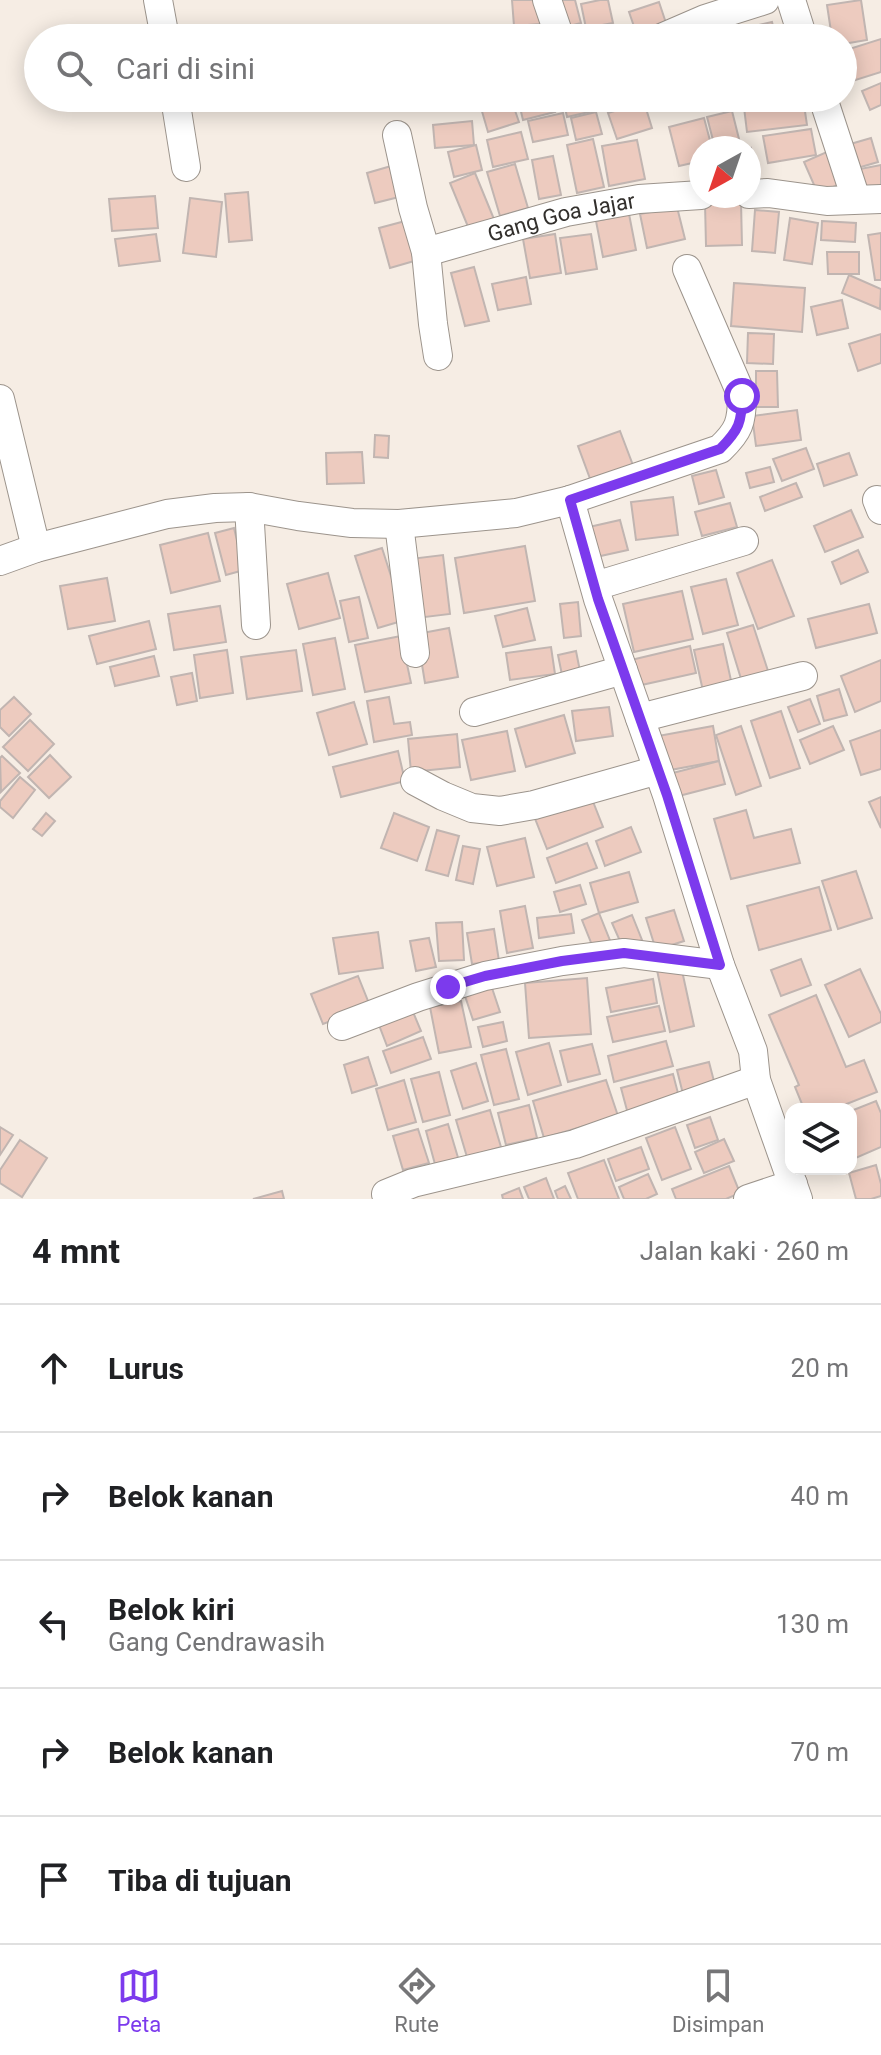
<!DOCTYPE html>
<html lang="id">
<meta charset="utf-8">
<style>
:root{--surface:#fff;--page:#f6f6f6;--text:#202124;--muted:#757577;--line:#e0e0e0;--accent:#7c3aed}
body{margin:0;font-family:Roboto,sans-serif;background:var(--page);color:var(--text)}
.controls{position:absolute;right:24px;bottom:24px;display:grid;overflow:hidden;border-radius:16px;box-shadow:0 4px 20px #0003}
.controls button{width:72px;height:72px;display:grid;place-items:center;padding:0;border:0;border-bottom:2px solid var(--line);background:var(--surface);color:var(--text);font:40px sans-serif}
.compass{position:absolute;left:689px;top:136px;width:72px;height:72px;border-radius:50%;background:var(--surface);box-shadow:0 4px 20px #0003;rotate:220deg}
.stop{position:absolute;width:24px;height:24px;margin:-18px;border:6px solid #7c3aed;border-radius:50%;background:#fff}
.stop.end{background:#7c3aed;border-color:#fff;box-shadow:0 2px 8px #0008}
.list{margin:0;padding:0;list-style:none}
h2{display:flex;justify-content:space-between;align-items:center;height:104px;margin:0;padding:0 32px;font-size:34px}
h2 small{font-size:26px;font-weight:400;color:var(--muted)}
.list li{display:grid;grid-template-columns:52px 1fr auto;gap:24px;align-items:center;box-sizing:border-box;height:128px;padding:0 32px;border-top:2px solid var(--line)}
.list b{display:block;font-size:30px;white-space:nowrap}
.list p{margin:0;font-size:26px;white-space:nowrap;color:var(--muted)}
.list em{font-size:26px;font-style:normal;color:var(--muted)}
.icon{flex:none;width:44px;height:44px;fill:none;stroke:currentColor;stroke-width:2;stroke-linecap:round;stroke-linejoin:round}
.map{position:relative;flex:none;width:881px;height:1199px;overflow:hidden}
.search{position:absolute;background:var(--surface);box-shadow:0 4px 20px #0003;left:24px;right:24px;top:24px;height:88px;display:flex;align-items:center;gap:20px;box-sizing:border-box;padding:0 28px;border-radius:44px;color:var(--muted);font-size:30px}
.sheet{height:744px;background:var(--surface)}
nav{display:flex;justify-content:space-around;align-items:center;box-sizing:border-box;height:112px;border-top:2px solid var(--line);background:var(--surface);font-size:22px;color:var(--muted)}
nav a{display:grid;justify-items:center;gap:4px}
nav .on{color:var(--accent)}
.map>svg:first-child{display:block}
.building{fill:#edcbbf;stroke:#c1b5b1;stroke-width:2}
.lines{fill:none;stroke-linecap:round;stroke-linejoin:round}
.street-casing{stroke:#9c948c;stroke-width:30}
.street{stroke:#fff;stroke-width:28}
.route{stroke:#7c3aed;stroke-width:10}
.labels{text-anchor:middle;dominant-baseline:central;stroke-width:7;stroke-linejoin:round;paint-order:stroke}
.street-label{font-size:22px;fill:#322f2c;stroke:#fff}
</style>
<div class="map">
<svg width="881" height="1199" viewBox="0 0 881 1199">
<rect width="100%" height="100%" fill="#f6ede4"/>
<!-- building -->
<g class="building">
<path d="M 512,0 L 539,0 L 541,24 L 514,26 Z"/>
<path d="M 563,0 L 575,0 L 581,23 L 562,28 L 555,2 Z"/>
<path d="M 600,0 L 608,0 L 613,23 L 586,28 L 581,4 Z"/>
<path d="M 861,0 L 867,40 L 843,44 L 843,38 L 832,38 L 827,5 Z"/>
<path d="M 659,2 L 669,32 L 651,38 L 638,38 L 629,12 Z"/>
<path d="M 772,22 L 776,38 L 726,38 L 725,33 Z"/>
<path d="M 620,26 L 622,38 L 591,38 L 589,31 Z"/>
<path d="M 542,31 L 543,38 L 514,37 Z"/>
<path d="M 881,39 L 881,72 L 843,84 L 843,51 Z"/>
<path d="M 881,83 L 881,105 L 870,110 L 862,91 Z"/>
<path d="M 523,98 L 551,98 L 555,112 L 523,120 L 518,99 Z"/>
<path d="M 563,98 L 595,98 L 598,110 L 567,117 Z"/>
<path d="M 605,98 L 652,98 L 652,100 L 606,108 Z"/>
<path d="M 751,98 L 803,98 L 807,125 L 747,132 L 743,99 Z"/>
<path d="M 511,99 L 519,122 L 488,132 L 481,108 Z"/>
<path d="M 644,102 L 652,128 L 617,139 L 608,113 Z"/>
<path d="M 732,111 L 740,143 L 715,148 L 707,117 Z"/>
<path d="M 596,112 L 602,134 L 576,140 L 571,118 Z"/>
<path d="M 563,113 L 568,135 L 533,142 L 528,121 Z"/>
<path d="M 704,118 L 712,148 L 701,148 L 701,161 L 679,166 L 669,127 Z"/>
<path d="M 472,121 L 474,145 L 435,148 L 433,125 Z"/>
<path d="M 811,129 L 816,155 L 768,163 L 763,136 Z"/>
<path d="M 521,132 L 528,159 L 493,167 L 487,140 Z"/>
<path d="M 871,138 L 878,162 L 854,169 L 847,145 Z"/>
<path d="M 593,139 L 604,187 L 577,193 L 567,145 Z"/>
<path d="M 637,140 L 645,179 L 609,186 L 602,146 Z"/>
<path d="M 476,145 L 482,170 L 454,177 L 448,152 Z"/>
<path d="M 751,148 L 757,183 L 749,184 L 749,149 Z"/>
<path d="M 829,151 L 842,183 L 818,194 L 804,162 Z"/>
<path d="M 553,156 L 561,195 L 539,199 L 532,160 Z"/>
<path d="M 398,164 L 407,195 L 375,203 L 367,173 Z"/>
<path d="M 515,164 L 528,208 L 500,216 L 487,172 Z"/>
<path d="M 881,165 L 881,189 L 864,192 L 860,169 Z"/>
<path d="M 475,173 L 496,224 L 471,234 L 450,183 Z"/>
<path d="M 248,192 L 252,240 L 229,242 L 225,194 Z"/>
<path d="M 155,196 L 158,228 L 112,231 L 109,199 Z"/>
<path d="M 190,198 L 222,202 L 216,257 L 183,253 Z"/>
<path d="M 741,202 L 742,245 L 706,246 L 705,203 Z"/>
<path d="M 677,207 L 685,239 L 647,248 L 640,214 Z"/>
<path d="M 755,210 L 779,212 L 775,253 L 752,251 Z"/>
<path d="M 629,214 L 636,250 L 603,257 L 596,221 Z"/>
<path d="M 790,218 L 818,223 L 812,264 L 784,260 Z"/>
<path d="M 409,220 L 421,259 L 390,268 L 379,228 Z"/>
<path d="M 822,221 L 856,223 L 855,242 L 821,240 Z"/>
<path d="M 881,233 L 881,280 L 875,280 L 868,235 Z"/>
<path d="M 156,234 L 160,261 L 119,266 L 115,239 Z"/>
<path d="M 555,234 L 561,273 L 530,278 L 523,239 Z"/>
<path d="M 591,234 L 597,269 L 566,274 L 560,238 Z"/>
<path d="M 827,252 L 859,252 L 859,274 L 828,274 Z"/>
<path d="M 474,267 L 489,321 L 465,326 L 451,273 Z"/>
<path d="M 849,275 L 881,289 L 880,309 L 842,293 Z"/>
<path d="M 526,277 L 531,304 L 498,310 L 492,284 Z"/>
<path d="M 734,283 L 805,288 L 802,332 L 731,326 Z"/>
<path d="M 842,300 L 848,328 L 817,335 L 811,307 Z"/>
<path d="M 748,333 L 774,334 L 773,364 L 747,363 Z"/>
<path d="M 881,334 L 881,363 L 858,371 L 849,344 Z"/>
<path d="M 756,371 L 777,371 L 778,407 L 756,407 Z"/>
<path d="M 797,410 L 801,440 L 756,446 L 752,416 Z"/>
<path d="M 620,431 L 634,468 L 592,484 L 578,446 Z"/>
<path d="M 375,435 L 389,436 L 388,458 L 374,457 Z"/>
<path d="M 806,448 L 814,469 L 782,481 L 773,459 Z"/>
<path d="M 362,452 L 364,483 L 327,484 L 326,453 Z"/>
<path d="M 849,453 L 857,475 L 824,486 L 817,464 Z"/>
<path d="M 770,467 L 774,482 L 750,488 L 746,473 Z"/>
<path d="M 716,470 L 724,497 L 699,504 L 692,476 Z"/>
<path d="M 796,483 L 802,497 L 765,511 L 760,497 Z"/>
<path d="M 673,497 L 678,535 L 636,540 L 631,502 Z"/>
<path d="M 730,503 L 737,527 L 702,536 L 695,512 Z"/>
<path d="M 851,510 L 863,537 L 825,552 L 814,526 Z"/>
<path d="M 620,520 L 628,550 L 596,557 L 589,527 Z"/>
<path d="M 234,528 L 244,570 L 226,575 L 215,533 Z"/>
<path d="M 208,533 L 220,581 L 171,593 L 160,545 Z"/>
<path d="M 525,546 L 535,601 L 464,613 L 455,558 Z"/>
<path d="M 382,548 L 405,620 L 378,628 L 355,556 Z"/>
<path d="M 858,550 L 868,572 L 841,584 L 832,562 Z"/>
<path d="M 443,555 L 450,614 L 417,618 L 410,559 Z"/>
<path d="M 772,560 L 794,616 L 758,629 L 737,573 Z"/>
<path d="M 328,573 L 340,618 L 299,629 L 287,584 Z"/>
<path d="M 107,578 L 115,621 L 68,629 L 60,586 Z"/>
<path d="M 726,579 L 738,625 L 703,634 L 691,587 Z"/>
<path d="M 682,591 L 693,639 L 634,652 L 623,604 Z"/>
<path d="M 359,597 L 368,638 L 349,642 L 340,601 Z"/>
<path d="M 578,602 L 581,636 L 564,638 L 560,604 Z"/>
<path d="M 869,604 L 877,633 L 816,648 L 808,619 Z"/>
<path d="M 220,606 L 226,642 L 174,650 L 168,614 Z"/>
<path d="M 527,608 L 535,640 L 503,647 L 495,616 Z"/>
<path d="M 149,621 L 156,649 L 97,664 L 89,636 Z"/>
<path d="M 753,625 L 769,674 L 742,682 L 727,633 Z"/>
<path d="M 449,628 L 458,677 L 425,683 L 417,634 Z"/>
<path d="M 401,636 L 411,683 L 365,692 L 355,645 Z"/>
<path d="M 335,638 L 345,689 L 313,695 L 303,644 Z"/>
<path d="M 723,644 L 732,685 L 703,691 L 694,650 Z"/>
<path d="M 690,646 L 696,673 L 637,686 L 631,660 Z"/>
<path d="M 551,647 L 555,674 L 510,680 L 506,653 Z"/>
<path d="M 227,650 L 233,693 L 200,698 L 194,655 Z"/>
<path d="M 296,650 L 302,691 L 247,699 L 241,657 Z"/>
<path d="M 576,651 L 580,671 L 562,675 L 558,655 Z"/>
<path d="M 154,656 L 159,676 L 115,686 L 110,667 Z"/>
<path d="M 881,660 L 881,701 L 855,712 L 841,676 Z"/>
<path d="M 192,673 L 197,701 L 177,705 L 171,677 Z"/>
<path d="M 839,689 L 847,715 L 824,721 L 817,696 Z"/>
<path d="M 14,697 L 31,714 L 9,736 L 0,727 L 0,710 Z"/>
<path d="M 389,697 L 394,724 L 410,722 L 412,735 L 374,742 L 367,701 Z"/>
<path d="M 810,699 L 820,724 L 798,732 L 788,707 Z"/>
<path d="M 354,702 L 367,744 L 329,755 L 317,713 Z"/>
<path d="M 609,707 L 613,736 L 576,741 L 572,711 Z"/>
<path d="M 781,711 L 800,768 L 770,778 L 751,721 Z"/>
<path d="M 564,715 L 575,753 L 526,767 L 515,729 Z"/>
<path d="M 30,720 L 54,744 L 28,771 L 3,747 Z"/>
<path d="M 713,726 L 719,761 L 665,771 L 658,736 Z"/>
<path d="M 741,726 L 761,786 L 736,795 L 716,735 Z"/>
<path d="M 833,726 L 844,750 L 810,764 L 800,740 Z"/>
<path d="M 881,730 L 881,769 L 861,775 L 850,741 Z"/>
<path d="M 507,731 L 515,771 L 471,780 L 462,740 Z"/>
<path d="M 457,734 L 460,767 L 411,772 L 408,739 Z"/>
<path d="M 398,751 L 405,781 L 341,797 L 333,767 Z"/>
<path d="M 50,755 L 71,777 L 49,798 L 28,777 Z"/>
<path d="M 2,756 L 20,773 L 1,792 L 0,758 Z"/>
<path d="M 719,761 L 725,784 L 675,797 L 669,774 Z"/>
<path d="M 20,777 L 35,790 L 13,818 L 0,807 L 0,801 Z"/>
<path d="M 590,794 L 603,827 L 547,849 L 534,816 Z"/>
<path d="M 881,797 L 881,828 L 869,802 Z"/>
<path d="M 746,810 L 754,838 L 791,829 L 800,863 L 731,879 L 714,819 Z"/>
<path d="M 46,813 L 55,821 L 42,836 L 33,829 Z"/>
<path d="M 394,813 L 429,827 L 417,861 L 381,848 Z"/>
<path d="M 631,827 L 641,852 L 605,866 L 596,841 Z"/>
<path d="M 437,830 L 459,836 L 448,876 L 426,870 Z"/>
<path d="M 525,838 L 534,877 L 497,886 L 487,847 Z"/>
<path d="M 587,843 L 597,868 L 556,883 L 547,858 Z"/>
<path d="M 463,846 L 480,849 L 473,884 L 456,880 Z"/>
<path d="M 856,871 L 872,918 L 838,929 L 822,881 Z"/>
<path d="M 629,872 L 638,902 L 599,913 L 590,883 Z"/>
<path d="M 580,885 L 586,904 L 560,912 L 554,892 Z"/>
<path d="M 819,887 L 831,930 L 759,950 L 747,906 Z"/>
<path d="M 525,906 L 533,948 L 507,953 L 500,911 Z"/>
<path d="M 674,910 L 684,941 L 656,950 L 646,918 Z"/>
<path d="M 599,913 L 611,943 L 594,950 L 582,920 Z"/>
<path d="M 571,914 L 574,933 L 539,938 L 537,918 Z"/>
<path d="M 632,915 L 642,940 L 623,948 L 612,923 Z"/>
<path d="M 462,922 L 464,960 L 439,961 L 436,923 Z"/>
<path d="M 494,929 L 499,961 L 472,964 L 467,933 Z"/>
<path d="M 378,932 L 383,968 L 339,974 L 333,938 Z"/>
<path d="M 429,938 L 436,967 L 416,971 L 410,941 Z"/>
<path d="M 801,959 L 811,985 L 781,996 L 771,970 Z"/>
<path d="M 681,966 L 694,1026 L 670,1032 L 657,970 Z"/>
<path d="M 860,969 L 881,1014 L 881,1022 L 849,1037 L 825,985 Z"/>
<path d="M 358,976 L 370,1006 L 323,1024 L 311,994 Z"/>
<path d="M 587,978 L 591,1034 L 529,1038 L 525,983 Z"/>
<path d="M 653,979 L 657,1003 L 611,1012 L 606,988 Z"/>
<path d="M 490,982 L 500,1012 L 473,1020 L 463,990 Z"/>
<path d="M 816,995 L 846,1067 L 864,1060 L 877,1092 L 834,1109 L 804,1109 L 795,1087 L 799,1085 L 769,1015 Z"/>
<path d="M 461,1001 L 471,1047 L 439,1053 L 430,1007 Z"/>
<path d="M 659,1006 L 665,1031 L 613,1042 L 607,1017 Z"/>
<path d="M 413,1012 L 421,1031 L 387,1046 L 379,1025 Z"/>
<path d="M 503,1022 L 507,1041 L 483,1047 L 478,1027 Z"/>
<path d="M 423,1037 L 431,1059 L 391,1073 L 383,1051 Z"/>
<path d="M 666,1041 L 673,1066 L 614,1082 L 608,1056 Z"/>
<path d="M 549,1043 L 561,1085 L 528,1095 L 516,1052 Z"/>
<path d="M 592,1044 L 600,1074 L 568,1082 L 560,1051 Z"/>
<path d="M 506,1049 L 519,1099 L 494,1105 L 481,1055 Z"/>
<path d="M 368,1057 L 377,1085 L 352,1093 L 344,1065 Z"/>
<path d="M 709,1062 L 716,1089 L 684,1098 L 677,1070 Z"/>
<path d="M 476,1063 L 488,1101 L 463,1109 L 451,1071 Z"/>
<path d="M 439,1072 L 450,1115 L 423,1122 L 411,1079 Z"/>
<path d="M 673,1074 L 680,1101 L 628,1114 L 621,1088 Z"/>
<path d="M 404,1080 L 416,1122 L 388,1130 L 376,1089 Z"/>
<path d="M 606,1080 L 618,1116 L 544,1138 L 533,1101 Z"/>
<path d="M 876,1101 L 881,1113 L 881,1147 L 851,1160 L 851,1111 Z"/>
<path d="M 529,1105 L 537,1138 L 506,1145 L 498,1113 Z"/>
<path d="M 490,1110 L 501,1147 L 467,1157 L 456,1120 Z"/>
<path d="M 710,1117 L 718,1140 L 695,1148 L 687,1125 Z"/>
<path d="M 448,1124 L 459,1161 L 436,1168 L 426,1131 Z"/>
<path d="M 0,1127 L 13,1135 L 0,1155 Z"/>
<path d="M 675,1127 L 691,1169 L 662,1180 L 646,1138 Z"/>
<path d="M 418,1129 L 429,1163 L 403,1170 L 393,1136 Z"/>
<path d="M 724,1139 L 734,1161 L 704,1173 L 695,1152 Z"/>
<path d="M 20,1140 L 47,1158 L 22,1197 L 0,1183 L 0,1170 Z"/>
<path d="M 641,1147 L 649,1169 L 616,1181 L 608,1159 Z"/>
<path d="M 604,1160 L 619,1199 L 578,1199 L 568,1173 Z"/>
<path d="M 876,1165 L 881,1184 L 881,1196 L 871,1199 L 856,1199 L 849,1173 Z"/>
<path d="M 729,1166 L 740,1193 L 726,1199 L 676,1199 L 672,1189 Z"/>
<path d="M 648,1174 L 657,1194 L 646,1199 L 624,1199 L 619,1187 Z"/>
<path d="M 546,1178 L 554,1199 L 529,1199 L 524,1187 Z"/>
<path d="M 565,1186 L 571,1199 L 558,1199 L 555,1191 Z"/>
<path d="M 519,1188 L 523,1199 L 503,1199 L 502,1195 Z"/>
<path d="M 282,1191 L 284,1199 L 253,1199 Z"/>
</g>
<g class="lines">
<!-- street casing -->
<g class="street-casing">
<g id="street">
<path d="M 158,0 L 165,38"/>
<path d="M 547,0 L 560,38"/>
<path d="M 791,0 L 803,38"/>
<path d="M 661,38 L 705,19 L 765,0"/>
<path d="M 175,98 L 186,167"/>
<path d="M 823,98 L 856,199"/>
<path d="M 397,135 L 413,208 L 426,252 L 433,324 L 438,356"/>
<path d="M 749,194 L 768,193 L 827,201 L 881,199"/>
<path id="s1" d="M 426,252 L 566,212 L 639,199 L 701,195"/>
<path d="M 0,399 L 36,548"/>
<path d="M 570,500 L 598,599 L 667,795 L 720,965 L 753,1051 L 756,1080 L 798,1199"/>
<path d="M 877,500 L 881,510"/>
<path d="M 249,507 L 256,625"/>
<path d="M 399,524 L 415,653"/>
<path d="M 0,561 L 36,548 L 167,514 L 215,508 L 249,507 L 298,516 L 352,523 L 399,524 L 516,513 L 570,500 L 720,449 C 739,431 742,422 742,396 L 687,269"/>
<path d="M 595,586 L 744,541"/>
<path d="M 474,712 L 623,670"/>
<path d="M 640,718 L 803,676"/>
<path d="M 415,781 L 443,796 L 472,808 L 500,811 L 534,805 L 658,770"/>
<path d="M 342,1026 L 418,997 L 485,976 L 562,961 L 624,953 L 720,965"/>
<path d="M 386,1194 L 413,1183 L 575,1144 L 756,1080"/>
<path d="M 748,1199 L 793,1184"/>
</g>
</g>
<!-- street -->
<use href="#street" class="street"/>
</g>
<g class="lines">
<!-- route -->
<path class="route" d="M 448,987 L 485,976 L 562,961 L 624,953 L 720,965 L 667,795 L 598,599 L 570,500 L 720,449 C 739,430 742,422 742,396"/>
</g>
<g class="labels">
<!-- street labels -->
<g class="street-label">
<text stroke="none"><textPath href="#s1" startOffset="140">Gang Goa Jajar</textPath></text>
</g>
</g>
</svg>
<div class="controls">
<button><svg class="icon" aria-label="layers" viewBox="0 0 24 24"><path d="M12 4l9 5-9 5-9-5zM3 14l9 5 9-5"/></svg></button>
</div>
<svg class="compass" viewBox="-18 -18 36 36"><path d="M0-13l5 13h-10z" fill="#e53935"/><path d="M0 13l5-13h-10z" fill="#757577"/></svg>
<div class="stop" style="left:742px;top:396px"></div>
<div class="stop end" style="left:448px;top:987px"></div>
<div class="search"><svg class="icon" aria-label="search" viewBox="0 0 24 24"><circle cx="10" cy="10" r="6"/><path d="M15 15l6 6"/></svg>Cari di sini</div>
</div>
<section class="sheet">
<h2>4 mnt<small>Jalan kaki · 260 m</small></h2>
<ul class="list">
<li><svg class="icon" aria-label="ahead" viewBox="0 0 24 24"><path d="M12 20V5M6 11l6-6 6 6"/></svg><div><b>Lurus</b></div><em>20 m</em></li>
<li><svg class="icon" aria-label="right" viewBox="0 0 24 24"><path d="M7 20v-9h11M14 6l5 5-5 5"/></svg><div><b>Belok kanan</b></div><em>40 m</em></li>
<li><svg class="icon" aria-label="left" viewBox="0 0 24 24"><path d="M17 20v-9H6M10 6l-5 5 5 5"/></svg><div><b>Belok kiri</b><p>Gang Cendrawasih</p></div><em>130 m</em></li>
<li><svg class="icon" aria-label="right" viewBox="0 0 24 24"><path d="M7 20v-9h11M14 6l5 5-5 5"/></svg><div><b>Belok kanan</b></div><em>70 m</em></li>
<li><svg class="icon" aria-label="arrive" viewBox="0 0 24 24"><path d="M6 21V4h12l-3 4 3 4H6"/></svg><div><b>Tiba di tujuan</b></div></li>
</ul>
</section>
<nav>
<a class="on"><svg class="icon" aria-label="map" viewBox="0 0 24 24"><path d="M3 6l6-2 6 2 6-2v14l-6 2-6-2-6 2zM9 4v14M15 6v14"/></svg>Peta</a>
<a><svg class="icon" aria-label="directions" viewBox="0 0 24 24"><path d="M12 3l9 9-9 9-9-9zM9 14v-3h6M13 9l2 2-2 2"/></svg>Rute</a>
<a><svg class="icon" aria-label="saved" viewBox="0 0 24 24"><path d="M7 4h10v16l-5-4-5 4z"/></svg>Disimpan</a>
</nav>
